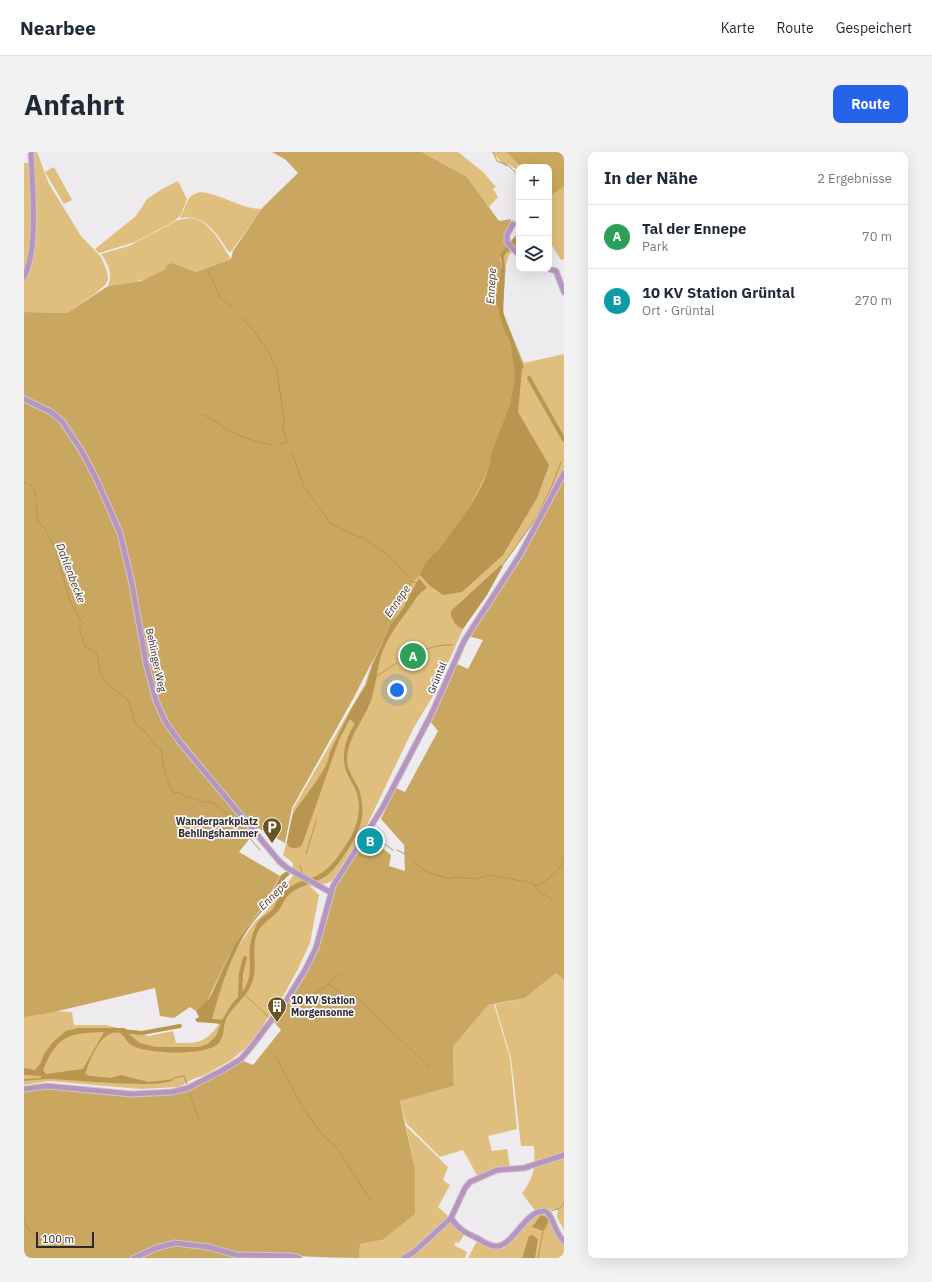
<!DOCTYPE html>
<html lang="de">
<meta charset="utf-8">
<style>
:root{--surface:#fff;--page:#f2f2f3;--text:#1f2937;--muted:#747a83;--line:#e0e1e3;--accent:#2563eb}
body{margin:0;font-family:"IBM Plex Sans",sans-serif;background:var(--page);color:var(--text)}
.controls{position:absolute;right:12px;top:12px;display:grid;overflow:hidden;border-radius:8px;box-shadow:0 4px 16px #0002}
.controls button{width:36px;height:36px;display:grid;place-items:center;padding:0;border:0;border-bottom:1px solid var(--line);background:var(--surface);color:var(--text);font:20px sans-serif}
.scale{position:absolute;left:12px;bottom:10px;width:58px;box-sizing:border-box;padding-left:4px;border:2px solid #2a292b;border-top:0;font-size:11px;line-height:14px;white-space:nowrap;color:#2a292b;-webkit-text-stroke:3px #fbf8fc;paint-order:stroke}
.you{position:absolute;left:373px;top:538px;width:14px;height:14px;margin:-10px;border:3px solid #fff;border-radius:50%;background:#1a73e8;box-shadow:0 0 0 6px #1a73e833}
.badge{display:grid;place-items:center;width:26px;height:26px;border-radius:50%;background:var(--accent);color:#fff;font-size:13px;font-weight:700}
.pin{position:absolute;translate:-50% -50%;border:2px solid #fff;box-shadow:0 1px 4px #0006}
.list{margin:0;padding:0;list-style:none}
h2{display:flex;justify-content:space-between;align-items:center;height:52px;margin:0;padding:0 16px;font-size:17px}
h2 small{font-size:13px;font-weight:400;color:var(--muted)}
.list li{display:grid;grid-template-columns:26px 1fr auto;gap:12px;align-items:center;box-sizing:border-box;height:64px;padding:0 16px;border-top:1px solid var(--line)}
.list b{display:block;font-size:15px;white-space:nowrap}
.list p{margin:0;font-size:13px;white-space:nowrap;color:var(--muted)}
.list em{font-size:13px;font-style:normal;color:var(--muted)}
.icon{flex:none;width:22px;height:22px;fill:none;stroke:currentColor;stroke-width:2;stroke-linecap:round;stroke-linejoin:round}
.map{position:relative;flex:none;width:540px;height:1106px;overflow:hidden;border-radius:8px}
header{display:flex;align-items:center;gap:24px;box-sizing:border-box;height:56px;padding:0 20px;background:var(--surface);border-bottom:1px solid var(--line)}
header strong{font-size:19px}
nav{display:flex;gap:22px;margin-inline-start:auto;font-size:14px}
.intro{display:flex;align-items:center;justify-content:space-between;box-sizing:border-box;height:96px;padding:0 24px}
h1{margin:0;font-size:28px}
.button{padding:10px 18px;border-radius:8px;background:var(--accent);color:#fff;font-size:14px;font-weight:700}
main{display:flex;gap:24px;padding:0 24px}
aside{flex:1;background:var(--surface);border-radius:8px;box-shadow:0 4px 16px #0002}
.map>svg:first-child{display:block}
.green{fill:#dfbe7e}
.forest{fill:#caa760}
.water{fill:#b8964f;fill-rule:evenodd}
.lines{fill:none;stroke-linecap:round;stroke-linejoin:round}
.stream{stroke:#b8964f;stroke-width:1}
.canal{stroke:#b8964f;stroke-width:4}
.minor-casing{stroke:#cbc8cc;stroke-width:7}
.minor{stroke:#b895bf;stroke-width:5}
.labels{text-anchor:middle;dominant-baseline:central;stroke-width:3.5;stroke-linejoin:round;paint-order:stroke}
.street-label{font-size:10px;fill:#2a292b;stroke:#fbf8fc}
.poi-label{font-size:10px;font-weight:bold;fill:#2a292b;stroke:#fbf8fc;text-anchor:end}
.water-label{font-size:11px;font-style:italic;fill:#473718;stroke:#fbf8fc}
</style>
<header>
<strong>Nearbee</strong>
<nav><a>Karte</a><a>Route</a><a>Gespeichert</a></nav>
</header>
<div class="intro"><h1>Anfahrt</h1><a class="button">Route</a></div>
<main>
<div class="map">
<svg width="540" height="1106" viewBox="0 0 540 1106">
<rect width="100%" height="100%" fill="#eeebef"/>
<!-- green -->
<g class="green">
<path d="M 8,0 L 13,0 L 25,32 L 57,84 L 77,105 L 83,119 L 84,127 L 82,132 L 72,141 L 43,161 L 0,160 L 0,129 L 6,117 L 10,101 Z"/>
<path d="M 398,0 L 434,0 L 459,20 L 472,35 L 469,37 L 474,45 L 465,55 L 443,25 Z"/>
<path d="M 468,0 L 482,0 L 497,15 L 495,15 L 495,19 L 484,12 L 481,14 Z"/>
<path d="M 0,11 L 5,11 C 6,47 13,87 0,121 Z"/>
<path d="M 30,15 L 48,48 L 40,52 L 21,20 Z"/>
<path d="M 540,28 L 540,107 L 537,108 L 525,89 L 525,40 Z"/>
<path d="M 154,29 L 163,47 L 157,63 L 149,70 L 111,90 L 75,101 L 71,97 L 112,64 L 123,47 L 138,37 Z"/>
<path d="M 178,40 C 199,43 217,57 238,57 L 207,100 L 204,99 C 193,81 179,61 156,66 C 164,53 161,42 178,40 Z"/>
<path d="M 166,66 C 185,67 198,93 207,107 L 172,120 L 149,111 C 131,128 107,131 84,134 C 89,123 84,111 77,102 L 105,94 L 154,68 Z"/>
<path d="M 495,80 L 495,93 L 485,103 L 482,113 L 479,153 L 480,164 L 500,211 L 540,202 L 540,316 L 513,365 L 473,421 L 441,473 L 409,544 L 389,577 L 341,677 L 309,728 L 304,731 L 286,734 L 295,743 L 286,791 L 273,819 L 254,853 L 242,868 L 238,877 L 223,895 L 207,908 L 181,923 L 169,927 L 155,935 L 116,937 L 25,929 L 0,933 L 0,862 L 29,859 L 48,860 L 50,873 L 82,873 L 125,884 L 149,879 L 152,891 C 174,891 182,891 195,872 L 179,868 L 174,856 L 187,842 L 200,814 L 231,770 L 241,761 L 269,724 L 269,711 L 259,703 L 263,689 L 267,686 L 269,657 L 341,532 L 473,140 L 482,94 Z"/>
<path d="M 532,821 L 540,828 L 540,1078 L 533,1065 L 534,1059 L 532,1057 L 512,1060 L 498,1041 C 511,1025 511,1015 510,994 L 497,994 L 487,906 L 471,852 L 501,846 Z"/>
<path d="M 470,852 L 486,906 L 493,977 L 464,984 L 468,999 L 483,997 L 486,1016 L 454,1025 L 439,998 L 416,1005 L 382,971 L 376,949 L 430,934 L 429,895 L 464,853 Z"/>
<path d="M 382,974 L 424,1015 L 419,1028 L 426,1033 L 414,1055 L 425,1065 L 408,1084 L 377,1106 L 335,1106 L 336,1092 L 358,1088 L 391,1017 Z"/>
<path d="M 521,1060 L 540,1089 L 540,1106 L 444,1106 L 454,1087 L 473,1095 L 511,1063 Z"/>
<path d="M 426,1068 L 441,1081 L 435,1091 L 432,1090 L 430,1093 L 443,1100 L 441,1106 L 382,1106 Z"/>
</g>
<!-- forest -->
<g class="forest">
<path d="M 248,0 L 398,0 L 443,25 L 475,69 L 487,67 L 483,94 L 476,106 L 478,112 L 473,153 L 479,177 L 486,189 L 491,224 L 486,252 L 467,302 L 467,309 L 461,324 L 440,365 L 417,396 L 398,415 L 396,423 L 389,430 L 329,547 L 268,656 L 261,691 L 234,676 L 215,700 L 256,724 L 242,750 L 211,791 L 183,849 L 172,859 L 166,855 L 150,866 L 136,864 L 131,836 L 30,860 L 0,865 L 0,160 L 43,161 L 84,134 L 117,129 L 140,118 L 145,112 L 149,111 L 172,120 L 207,107 L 209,99 L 239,55 L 274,21 L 262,8 Z"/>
<path d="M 482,0 L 540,0 L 540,34 L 525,45 L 525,15 L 497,15 Z"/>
<path d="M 540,323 L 540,828 L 532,821 L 501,846 L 464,853 L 429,895 L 430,934 L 376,949 L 391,1017 L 391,1062 L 358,1088 L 336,1092 L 335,1106 C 293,1106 252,1102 210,1101 L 210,1106 L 0,1106 L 0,938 L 23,936 L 147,941 L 217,908 L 229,913 L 257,878 L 250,870 L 279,828 L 293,797 L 308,741 L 338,691 L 347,696 L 351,690 L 367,703 L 365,714 L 381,719 L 380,693 L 357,667 L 372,636 L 381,640 L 414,579 L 405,568 L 431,511 L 444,517 L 459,488 L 444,484 L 496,404 Z"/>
</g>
<!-- water -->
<g class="water">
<path d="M 495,80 L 495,88 L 492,93 L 482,101 L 480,105 L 481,118 L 479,160 L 500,216 L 498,217 L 494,260 L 525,313 L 513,346 L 479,403 L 438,440 L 419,443 L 405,433 L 396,423 C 398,411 408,405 416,396 C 420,392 423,386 427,381 C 442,361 466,328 467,302 L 486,252 L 491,224 L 486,189 L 479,177 L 472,148 L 478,112 L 476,103 Z"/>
<path d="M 477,413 L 479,414 L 463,443 L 439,477 C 432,475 426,466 427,459 Z"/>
<path d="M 395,426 L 403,436 C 390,445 393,447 384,458 C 373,473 359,491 355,511 C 353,522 351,534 348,545 C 342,566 323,585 323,608 C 323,618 330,627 334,635 C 338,645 340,660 337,670 C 334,684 314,716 302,724 C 291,731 277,733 267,741 C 260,746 259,753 254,759 C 249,765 242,769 237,775 C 225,790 234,810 229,828 C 224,844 211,852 203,865 C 198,873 202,884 194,892 C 181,904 124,902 109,894 C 102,891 102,885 96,881 C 77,876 66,908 61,922 L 66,924 L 87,926 L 97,923 L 125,930 L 150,927 C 143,938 43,927 25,927 C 17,927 8,928 0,929 L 0,927 L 17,926 L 17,924 L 0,923 L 0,916 L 11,918 L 16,912 L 20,902 L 28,891 L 42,879 L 54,876 L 101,876 L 102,880 L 116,891 L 132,895 L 175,895 L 184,892 L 192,884 L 197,871 L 196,868 L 198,868 L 207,853 L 215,844 L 214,840 L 217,842 C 233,820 221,806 228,785 C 230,778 233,769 240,764 C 242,762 245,761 247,759 C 251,755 252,749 255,746 C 261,736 273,730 285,727 L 285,725 L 287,726 C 300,722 310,711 317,700 C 329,684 338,666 334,646 C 333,637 326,629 323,621 C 316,606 322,584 331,572 L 326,567 L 315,588 L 278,693 C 274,697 268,697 264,694 L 263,691 C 263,689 268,663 269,662 C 276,650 307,614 305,602 L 326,559 L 342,533 L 348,514 L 367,472 L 379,456 ZM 80,880 L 59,917 L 22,922 L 19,918 C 34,883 44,881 80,880 Z"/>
<path d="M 263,719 L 266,722 C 260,727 251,738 251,747 C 214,777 199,827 187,871 L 173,870 L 171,867 L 175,865 L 172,859 L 186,846 L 211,791 L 243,750 L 257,723 Z"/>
<path d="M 517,1063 L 525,1066 L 519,1079 L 508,1075 Z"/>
<path d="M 508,1083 L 514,1087 L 511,1106 L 498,1106 L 505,1084 Z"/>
</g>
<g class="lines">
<!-- stream -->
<g class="stream">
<path d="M 469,0 L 473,9 L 485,14 L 495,24"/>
<path d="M 184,119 C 188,128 194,136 195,145 L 210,156"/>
<path d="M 217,165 L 231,180 L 246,202 L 253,219 L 260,268 L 259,278 L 263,290 L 257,292"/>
<path d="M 177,262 C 190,266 199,277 212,282 C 223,287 236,291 248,293"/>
<path d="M 268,300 L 280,335 L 306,371 L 327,382 L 339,386 L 368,406 L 382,423"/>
<path d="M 0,331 L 2,331"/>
<path d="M 6,332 L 12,340 L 11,345"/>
<path d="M 12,349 L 14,370 L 21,376 L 31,397 L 46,449 L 59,472 L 55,476 L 62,496 L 68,497 L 73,502 L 76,520 L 83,532 L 105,549 L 111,572 L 119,577 L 130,592 L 137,597 C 139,613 141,627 150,641 L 157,640 L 161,645 C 171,645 175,651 188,650 L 209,667 L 236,698"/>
<path d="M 478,414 L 511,368 L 527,336 L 537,310"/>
<path d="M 386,429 L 393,431"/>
<path d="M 353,524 C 375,509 401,492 428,493"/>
<path d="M 355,688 L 369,698"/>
<path d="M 373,698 L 383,703"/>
<path d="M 282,702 L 292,669"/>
<path d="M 388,708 L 401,719 L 425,727 L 433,725 L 451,727 L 466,723 L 508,731 L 513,734 C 520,732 537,716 540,709"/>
<path d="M 276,713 L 278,721 L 285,725"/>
<path d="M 509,731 L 514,739 L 529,748"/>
<path d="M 304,831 L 316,822"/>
<path d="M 220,842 L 246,866"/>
<path d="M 255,867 L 264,853 L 268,857 L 305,832 L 320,844 L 334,846 L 406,916"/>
<path d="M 252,905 L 279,956 L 301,986 L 311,993 L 347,1049"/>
<path d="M 149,926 L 160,924 L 163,932"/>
<path d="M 166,941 L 175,968"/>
<path d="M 527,1059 L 536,1056 L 540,1051"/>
<path d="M 0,1066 L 5,1078 L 15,1086"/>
<path d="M 521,1077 L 525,1067"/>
<path d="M 514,1106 L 519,1079"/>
</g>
<!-- canal -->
<g class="canal">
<path d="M 505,226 L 540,288"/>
<path d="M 381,506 L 388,497 L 395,493"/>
<path d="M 216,845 L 217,821 L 221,806"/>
<path d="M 188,869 L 199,870"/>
<path d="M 98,879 L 118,881 L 156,874"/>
</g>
<!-- minor casing -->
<g class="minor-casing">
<g id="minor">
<path d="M 489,72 L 483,83 L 483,90 L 495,103"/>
<path d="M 525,117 L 532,119 L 540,140"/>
<path d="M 0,125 C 15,96 8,33 7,0"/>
<path d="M 0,247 L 27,260 L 38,269 L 57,298 L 71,324 L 96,381 L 108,432 L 122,511 L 132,549 L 141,569 L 155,589 L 255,709 L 263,716 L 306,740"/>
<path d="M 0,937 L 23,934 L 108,942 L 148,940 L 164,936 L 197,919 L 217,907 L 228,894 L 262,849 L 281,818 L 292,796 L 309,734 L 359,655 L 408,561 L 440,489 L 496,403 L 540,321"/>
<path d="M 427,1066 C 434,1077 442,1081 453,1086 C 458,1089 464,1093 470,1094 C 489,1097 500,1058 521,1059 C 529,1062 530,1081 540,1089"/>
<path d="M 110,1106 L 132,1096 L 151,1091 L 184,1095 L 213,1103 L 267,1104 L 275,1106"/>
<path d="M 380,1106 L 390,1100 L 427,1066 L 441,1036 L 446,1030 L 473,1018 L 500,1016 L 540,1003"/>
</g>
</g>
<!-- minor -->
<use href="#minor" class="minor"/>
</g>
<!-- icons -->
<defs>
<g id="parking-pin" transform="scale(1)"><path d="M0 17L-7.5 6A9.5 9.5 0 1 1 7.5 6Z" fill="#6b5424" stroke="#fbf8fc"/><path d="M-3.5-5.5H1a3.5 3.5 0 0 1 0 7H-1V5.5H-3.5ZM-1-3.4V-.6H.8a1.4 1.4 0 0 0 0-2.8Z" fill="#fff"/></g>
<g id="building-pin" transform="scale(1)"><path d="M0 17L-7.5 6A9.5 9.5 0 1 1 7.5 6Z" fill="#6b5424" stroke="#fbf8fc"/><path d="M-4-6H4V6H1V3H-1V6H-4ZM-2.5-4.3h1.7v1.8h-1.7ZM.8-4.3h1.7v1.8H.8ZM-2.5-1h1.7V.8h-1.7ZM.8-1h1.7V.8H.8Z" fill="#fff"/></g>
</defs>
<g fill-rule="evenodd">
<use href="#parking-pin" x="248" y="675"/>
<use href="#building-pin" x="253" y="854"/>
</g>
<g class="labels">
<!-- street labels -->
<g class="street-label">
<text transform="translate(132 508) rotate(78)">Behlinger Weg</text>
<text transform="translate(413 526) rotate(-67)">Grüntal</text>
</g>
<!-- poi labels -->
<g class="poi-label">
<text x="234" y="669">Wanderparkplatz<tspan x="234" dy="12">Behlingshammer</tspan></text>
<text x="267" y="848" text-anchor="start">10 KV Station<tspan x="267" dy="12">Morgensonne</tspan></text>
</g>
<!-- water labels -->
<g class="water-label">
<text transform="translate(467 134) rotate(-87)">Ennepe</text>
<text transform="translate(47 421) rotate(69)">Dahlenbecke</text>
<text transform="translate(373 449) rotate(-55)">Ennepe</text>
<text transform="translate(249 743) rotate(-45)">Ennepe</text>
</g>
</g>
</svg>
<div class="controls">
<button>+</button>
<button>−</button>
<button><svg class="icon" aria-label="layers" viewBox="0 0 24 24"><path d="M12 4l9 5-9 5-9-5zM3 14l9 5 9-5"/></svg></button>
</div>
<div class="scale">100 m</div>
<div class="you"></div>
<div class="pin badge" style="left:389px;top:504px;background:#2e9e5b">A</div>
<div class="pin badge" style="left:346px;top:689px;background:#0f9aa8">B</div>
</div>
<aside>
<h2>In der Nähe<small>2 Ergebnisse</small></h2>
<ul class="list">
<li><span class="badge" style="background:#2e9e5b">A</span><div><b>Tal der Ennepe</b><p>Park</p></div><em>70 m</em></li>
<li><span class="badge" style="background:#0f9aa8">B</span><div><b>10 KV Station Grüntal</b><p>Ort · Grüntal</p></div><em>270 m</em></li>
</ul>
</aside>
</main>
